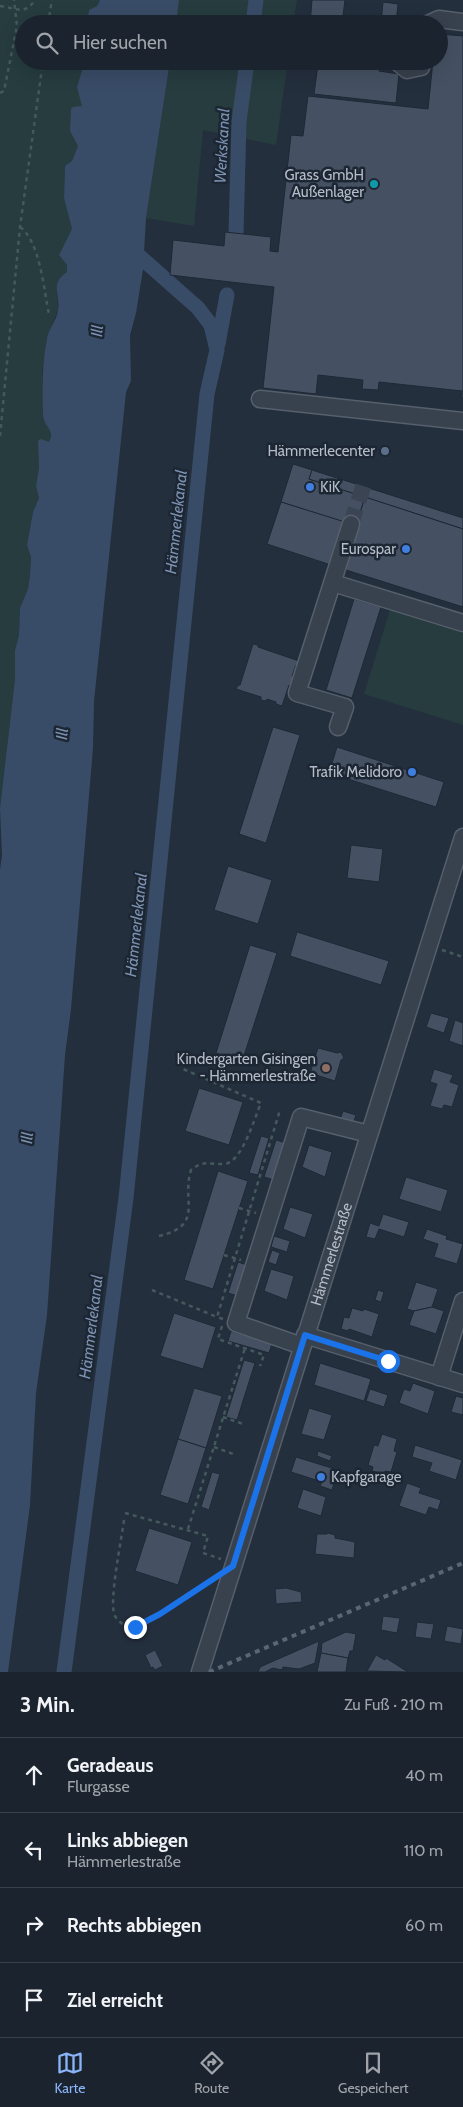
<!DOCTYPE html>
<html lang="de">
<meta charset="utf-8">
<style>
:root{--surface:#1b232e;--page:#242b36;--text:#f1f3f6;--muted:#a0a4aa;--line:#39404a;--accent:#8ab4f8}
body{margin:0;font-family:Cabin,sans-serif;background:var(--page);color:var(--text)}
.stop{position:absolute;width:15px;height:15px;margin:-11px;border:4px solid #1a73e8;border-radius:50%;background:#fff}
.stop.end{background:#1a73e8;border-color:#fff;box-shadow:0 1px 5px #0008}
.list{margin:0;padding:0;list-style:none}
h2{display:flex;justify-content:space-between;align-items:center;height:65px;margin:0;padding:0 20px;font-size:21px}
h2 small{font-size:16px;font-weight:400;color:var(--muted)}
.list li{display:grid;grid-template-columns:32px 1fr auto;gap:15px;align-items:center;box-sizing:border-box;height:75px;padding:0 20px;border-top:1px solid var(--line)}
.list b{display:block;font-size:19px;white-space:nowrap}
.list p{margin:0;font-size:16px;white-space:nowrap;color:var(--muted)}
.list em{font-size:16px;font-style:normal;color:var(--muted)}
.icon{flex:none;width:28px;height:28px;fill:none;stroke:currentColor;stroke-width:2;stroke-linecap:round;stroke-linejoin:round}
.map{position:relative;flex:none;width:463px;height:1672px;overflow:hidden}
.search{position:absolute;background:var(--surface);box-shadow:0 5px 20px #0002;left:15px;right:15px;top:15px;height:55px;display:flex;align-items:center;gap:12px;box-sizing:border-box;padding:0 18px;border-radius:28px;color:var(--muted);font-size:19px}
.sheet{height:365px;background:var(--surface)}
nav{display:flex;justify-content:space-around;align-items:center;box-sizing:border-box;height:70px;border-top:1px solid var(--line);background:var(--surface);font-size:14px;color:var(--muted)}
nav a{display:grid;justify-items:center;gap:2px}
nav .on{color:var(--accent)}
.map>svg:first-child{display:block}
.green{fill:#263c3f}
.water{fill:#394c67}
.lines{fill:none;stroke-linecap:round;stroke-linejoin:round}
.canal{stroke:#394c67;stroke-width:15}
.building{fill:#455162;stroke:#1f2835}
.minor-tunnel{stroke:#3a4453;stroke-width:16;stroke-dasharray:16 8;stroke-linecap:butt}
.minor-casing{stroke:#565f6c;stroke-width:19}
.path{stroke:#44595c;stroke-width:2.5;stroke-dasharray:4 4;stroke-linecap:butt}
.minor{stroke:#38414e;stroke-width:16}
.rail{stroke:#5a6575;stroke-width:4;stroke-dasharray:5 5;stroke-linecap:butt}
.route{stroke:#1a73e8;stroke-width:6}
.culture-dot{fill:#0f9aa8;stroke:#1d2633;stroke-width:2}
.service-dot{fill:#5c6f8a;stroke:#1d2633;stroke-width:2}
.shop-dot{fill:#3f7fe0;stroke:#1d2633;stroke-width:2}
.education-dot{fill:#8d6e63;stroke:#1d2633;stroke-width:2}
.labels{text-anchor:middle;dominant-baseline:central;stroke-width:5;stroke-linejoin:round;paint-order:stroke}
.poi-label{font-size:15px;fill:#b4bcc9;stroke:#1d2633;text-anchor:end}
.street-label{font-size:15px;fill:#b4bcc9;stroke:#1d2633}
.water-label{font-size:16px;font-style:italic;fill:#7c92b1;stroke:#1d2633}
</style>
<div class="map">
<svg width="463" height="1672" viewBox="0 0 463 1672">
<rect width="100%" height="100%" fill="#242f3e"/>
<!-- green -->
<g class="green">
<path d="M 0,0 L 100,0 L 97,6 L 89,10 L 87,24 L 24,24 L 24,61 L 86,62 L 77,87 L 83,106 L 79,107 C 70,127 68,126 78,146 L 72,161 L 65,166 L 64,198 L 72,229 L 59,255 L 67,265 L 67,273 L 57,285 L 58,310 L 47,337 L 42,372 L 43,419 L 50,429 L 52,437 L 49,442 L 38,441 L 39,468 L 36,486 L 39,498 L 33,512 L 27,545 L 31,557 L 30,575 L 28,589 L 20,608 L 19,635 L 15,650 L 15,679 L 0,808 Z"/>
<path d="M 179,0 L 297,0 L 293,24 L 176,24 Z"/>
<path d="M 170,61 L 288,61 L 276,145 L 203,130 L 194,226 L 146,218 Z"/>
<path d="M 390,610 L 463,633 L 463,725 L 364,694 Z"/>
</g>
<!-- water -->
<g class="water">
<path d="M 100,0 L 179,0 L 176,24 L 87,24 L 89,10 L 97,6 Z"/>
<path d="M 85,61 L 170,61 L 146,218 L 143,269 L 136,313 L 130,335 L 131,381 L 126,392 L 94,701 L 93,748 L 71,1009 L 65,1055 L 47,1315 L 36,1393 L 30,1505 L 8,1672 L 0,1672 L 0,870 L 2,855 L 0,808 L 15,679 L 15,650 L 19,635 L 20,608 L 28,589 L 30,575 L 31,557 L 27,545 L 33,512 L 39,498 L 36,486 L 39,468 L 38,441 L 41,439 L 49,442 C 56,430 43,426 43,415 C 42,389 42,364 47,338 C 49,328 57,320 58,310 C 61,294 49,284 67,272 L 67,265 L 59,255 L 72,229 L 64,198 L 65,166 L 72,161 L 78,146 L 70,131 L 71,109 L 73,107 L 82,106 L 77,87 Z"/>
</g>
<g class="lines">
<!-- canal -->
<g class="canal">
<path d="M 253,24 L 256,0"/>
<path d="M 236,233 L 239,122 L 247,61"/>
<path d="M 218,344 L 227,295"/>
<path d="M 64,1672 L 126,1198 L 207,394 L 217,350 L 211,325 L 198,308 L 129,247"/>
</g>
</g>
<!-- building -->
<g class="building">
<path d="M 312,0 L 345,0 L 342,24 L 310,24 Z"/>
<path d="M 383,2 L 398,4 L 396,24 L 381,24 Z"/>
<path d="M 439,34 L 463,36 L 463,398 L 461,398 L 462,391 L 379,382 L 378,390 L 362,389 L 363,380 L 318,375 L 316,394 L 263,388 L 274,287 L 170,275 L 173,240 L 224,246 L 225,232 L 271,237 L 270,251 L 278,252 L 291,135 L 303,136 L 308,96 L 428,109 L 433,61 L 439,61 Z"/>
<path d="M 357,62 L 380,64 L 379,71 L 399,74 L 396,103 L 314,94 L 318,64 L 357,69 Z"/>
<path d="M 293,464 L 312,470 L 309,479 L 365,497 L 356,526 L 281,502 Z"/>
<path d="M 312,470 L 463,518 L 463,529 L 309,479 Z"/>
<path d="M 365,497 L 463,529 L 463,607 L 343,569 Z"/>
<path d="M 281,502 L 345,522 L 331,565 L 267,544 Z"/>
<path d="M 354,599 L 381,607 L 352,698 L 326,690 Z"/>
<path d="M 253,644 L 258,645 L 258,647 L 299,661 L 298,665 L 296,665 L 292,676 L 294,677 L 291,686 L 289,685 L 282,706 L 276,704 L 276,702 L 267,699 L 266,701 L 261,700 L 261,697 L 236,689 L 238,685 L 240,685 Z"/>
<path d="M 273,727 L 300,735 L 266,843 L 239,834 Z"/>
<path d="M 337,747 L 444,782 L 436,807 L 329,773 Z"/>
<path d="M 351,845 L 383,849 L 379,882 L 347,878 Z"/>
<path d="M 228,866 L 272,880 L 258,924 L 214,910 Z"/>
<path d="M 297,932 L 389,961 L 381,985 L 290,956 Z"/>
<path d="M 250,945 L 277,953 L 242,1062 L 216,1053 Z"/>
<path d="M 431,1013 L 449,1018 L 444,1033 L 426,1027 Z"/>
<path d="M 455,1020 L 463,1023 L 463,1046 L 449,1041 Z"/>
<path d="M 318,1048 L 337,1053 L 341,1052 L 344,1058 L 341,1060 L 335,1081 L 310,1073 Z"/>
<path d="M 279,1054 L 288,1057 L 285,1067 L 275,1064 Z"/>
<path d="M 434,1069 L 453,1075 L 450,1082 L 459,1085 L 452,1107 L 444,1105 L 442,1109 L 430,1106 L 437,1084 L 430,1082 Z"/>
<path d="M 199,1088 L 243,1102 L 229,1145 L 185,1131 Z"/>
<path d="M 343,1111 L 356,1115 L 353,1124 L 340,1120 Z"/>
<path d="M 261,1136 L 269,1138 L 258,1175 L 249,1173 Z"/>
<path d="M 276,1140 L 286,1143 L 274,1180 L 264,1177 Z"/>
<path d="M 309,1145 L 332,1152 L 325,1177 L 302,1167 Z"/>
<path d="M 218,1171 L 248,1181 L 213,1289 L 184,1280 Z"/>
<path d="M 406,1177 L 448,1190 L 441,1212 L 399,1199 Z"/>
<path d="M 290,1207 L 313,1214 L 305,1238 L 283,1229 Z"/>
<path d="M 383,1214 L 409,1222 L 404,1237 L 379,1229 L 375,1239 L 366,1237 L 370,1223 L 379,1226 Z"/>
<path d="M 427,1229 L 447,1236 L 446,1239 L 463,1244 L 457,1264 L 434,1257 L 438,1244 L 423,1239 Z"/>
<path d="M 274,1236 L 290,1241 L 287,1252 L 271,1247 Z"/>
<path d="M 272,1250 L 280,1253 L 276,1265 L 268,1262 Z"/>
<path d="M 238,1262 L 247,1265 L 238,1296 L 228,1293 Z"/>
<path d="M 271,1269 L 294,1276 L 287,1300 L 264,1291 Z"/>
<path d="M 416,1282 L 438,1289 L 432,1307 L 414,1311 L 407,1309 Z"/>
<path d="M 378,1290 L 384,1292 L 381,1302 L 375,1300 Z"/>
<path d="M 432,1307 L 444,1311 L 436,1334 L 409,1325 L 414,1311 Z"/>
<path d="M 352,1308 L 363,1311 L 364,1309 L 379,1314 L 372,1337 L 349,1329 L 348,1331 L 341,1329 L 344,1317 L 349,1318 Z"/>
<path d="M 174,1313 L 216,1327 L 203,1369 L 160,1356 Z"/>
<path d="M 231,1331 L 272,1344 L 269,1353 L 228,1341 Z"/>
<path d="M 244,1360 L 255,1363 L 237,1420 L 226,1417 Z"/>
<path d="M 320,1363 L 371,1379 L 364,1401 L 314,1385 Z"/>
<path d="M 413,1383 L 435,1391 L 428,1414 L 399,1403 L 404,1389 L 410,1391 Z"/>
<path d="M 194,1388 L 222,1396 L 206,1448 L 178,1439 Z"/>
<path d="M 370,1389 L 388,1395 L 384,1407 L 366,1401 Z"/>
<path d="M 456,1396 L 463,1398 L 463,1415 L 451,1412 Z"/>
<path d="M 309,1408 L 332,1415 L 324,1440 L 301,1434 Z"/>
<path d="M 382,1434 L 397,1439 L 394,1451 L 397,1452 L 391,1472 L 385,1471 L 384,1474 L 372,1471 L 373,1467 L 368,1465 L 374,1445 L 378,1446 Z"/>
<path d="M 178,1439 L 206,1448 L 188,1504 L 160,1495 Z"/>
<path d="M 415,1445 L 462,1460 L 456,1480 L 429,1471 L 432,1463 L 412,1457 Z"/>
<path d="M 318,1451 L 332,1456 L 330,1461 L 317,1456 Z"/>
<path d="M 296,1457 L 338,1470 L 332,1490 L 320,1486 L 322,1482 L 291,1472 Z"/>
<path d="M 212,1472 L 220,1474 L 209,1510 L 201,1507 Z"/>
<path d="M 407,1483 L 421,1488 L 419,1493 L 441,1500 L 438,1510 L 429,1507 L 426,1515 L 399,1506 Z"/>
<path d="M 303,1489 L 326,1497 L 321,1516 L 297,1508 Z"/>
<path d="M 149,1528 L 192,1542 L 178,1585 L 135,1571 Z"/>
<path d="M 328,1533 L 335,1535 L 335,1538 L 355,1542 L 354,1558 L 315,1554 L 317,1534 L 327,1534 Z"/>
<path d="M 286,1588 L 301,1592 L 302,1602 L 276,1604 L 275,1589 Z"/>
<path d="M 383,1616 L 400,1618 L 397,1633 L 381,1630 Z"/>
<path d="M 417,1622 L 434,1624 L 431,1639 L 415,1637 Z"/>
<path d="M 447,1626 L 463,1629 L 461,1644 L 444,1641 Z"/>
<path d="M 346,1632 L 356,1634 L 353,1651 L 350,1651 L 348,1658 L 321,1653 L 322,1643 Z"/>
<path d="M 319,1641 L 315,1663 L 299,1669 L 283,1667 L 282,1670 L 273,1668 L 265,1672 L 258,1672 L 260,1667 Z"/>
<path d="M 155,1650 L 163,1666 L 155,1670 L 153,1667 L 151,1668 L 145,1655 Z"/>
<path d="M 321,1653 L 348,1658 L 346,1672 L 317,1672 Z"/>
<path d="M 376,1655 L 385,1660 L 386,1658 L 408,1672 L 367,1671 Z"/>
</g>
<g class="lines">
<!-- minor-tunnel -->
<path class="minor-tunnel" d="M 351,524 L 365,481"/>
<!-- minor casing -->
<g class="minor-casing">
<g id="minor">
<path d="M 428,24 L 439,19 L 463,22"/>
<path d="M 396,61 L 407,70 L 421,67 L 423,61"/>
<path d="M 260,399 L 463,421"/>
<path d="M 333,583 L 463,623"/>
<path d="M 338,727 L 345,707 L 297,693 L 351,524"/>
<path d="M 305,1335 L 463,1384"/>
<path d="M 302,1346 L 236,1323 L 301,1117 L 369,1134"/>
<path d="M 439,1377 L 463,1301"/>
<path id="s1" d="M 200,1672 L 463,837"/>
</g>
</g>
<!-- path -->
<g class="path">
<path d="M 0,6 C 17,8 24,16 35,0"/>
<path d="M 48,24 L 52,0"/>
<path d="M 0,93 L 4,91 L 17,26 L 14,0"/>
<path d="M 20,227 C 40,241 44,291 49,314"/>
<path d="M 0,436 L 20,227 L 43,61"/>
<path d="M 442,950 L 463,957"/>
<path d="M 239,1208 L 256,1213"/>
<path d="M 159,1236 C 205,1225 181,1201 191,1170 C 205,1159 208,1165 224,1164 C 242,1163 254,1119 261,1103 L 183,1069"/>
<path d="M 224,1255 L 241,1260"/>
<path d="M 152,1290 L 217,1317"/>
<path d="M 223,1319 L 217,1317 L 280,1110"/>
<path d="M 222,1326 L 218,1339 L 264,1355 L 260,1366"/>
<path d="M 223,1417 L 243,1424"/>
<path d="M 214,1447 L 233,1454"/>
<path d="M 125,1513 L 208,1536 L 203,1553 L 221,1559"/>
<path d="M 124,1520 C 122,1537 108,1604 115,1616 C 119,1623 126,1627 134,1627 C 148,1626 199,1589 213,1579"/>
<path d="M 188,1529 L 245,1348"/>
</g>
<!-- minor -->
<use href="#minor" class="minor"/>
<!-- rail -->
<path class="rail" d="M 209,1672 L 463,1563"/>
</g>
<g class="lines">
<!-- route -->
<path class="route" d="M 135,1627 L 160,1614 L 233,1566 L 305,1335 L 388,1361"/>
</g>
<!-- markers -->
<circle class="culture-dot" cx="374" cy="184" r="5"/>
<circle class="service-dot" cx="385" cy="451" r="5"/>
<g class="shop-dot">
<circle cx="310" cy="487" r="5"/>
<circle cx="406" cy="549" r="5"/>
<circle cx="412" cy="772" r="5"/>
<circle cx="321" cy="1477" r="5"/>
</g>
<circle class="education-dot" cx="326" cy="1068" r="5"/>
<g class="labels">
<!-- poi labels -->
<g class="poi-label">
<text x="364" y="175">Grass GmbH<tspan x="364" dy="17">Außenlager</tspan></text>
<text x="375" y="451">Hämmerlecenter</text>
<text x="320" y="487" text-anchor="start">KiK</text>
<text x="396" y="549">Eurospar</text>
<text x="402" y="772">Trafik Melidoro</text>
<text x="316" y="1059">Kindergarten Gisingen<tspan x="316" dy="17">- Hämmerlestraße</tspan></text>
<text x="331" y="1477" text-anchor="start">Kapfgarage</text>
</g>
<!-- street labels -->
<g class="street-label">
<text stroke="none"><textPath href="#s1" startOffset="438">Hämmerlestraße</textPath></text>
</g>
<!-- water labels -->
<g class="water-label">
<text transform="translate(222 146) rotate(-87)">Werkskanal</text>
<text transform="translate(97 331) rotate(-85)">Ill</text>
<text transform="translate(176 522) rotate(-84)">Hämmerlekanal</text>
<text transform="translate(62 734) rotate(-85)">Ill</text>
<text transform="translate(136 925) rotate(-84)">Hämmerlekanal</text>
<text transform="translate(27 1138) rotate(-85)">Ill</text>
<text transform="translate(91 1327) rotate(-83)">Hämmerlekanal</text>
</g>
</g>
</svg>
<div class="stop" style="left:388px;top:1361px"></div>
<div class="stop end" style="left:135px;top:1627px"></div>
<div class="search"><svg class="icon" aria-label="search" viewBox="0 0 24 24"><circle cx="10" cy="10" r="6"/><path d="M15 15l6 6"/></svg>Hier suchen</div>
</div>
<section class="sheet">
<h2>3 Min.<small>Zu Fuß · 210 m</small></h2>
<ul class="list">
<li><svg class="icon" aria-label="ahead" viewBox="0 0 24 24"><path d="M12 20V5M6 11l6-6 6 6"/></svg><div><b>Geradeaus</b><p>Flurgasse</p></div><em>40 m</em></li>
<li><svg class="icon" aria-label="left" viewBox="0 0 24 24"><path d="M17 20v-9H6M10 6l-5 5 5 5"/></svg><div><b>Links abbiegen</b><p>Hämmerlestraße</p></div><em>110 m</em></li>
<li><svg class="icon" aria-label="right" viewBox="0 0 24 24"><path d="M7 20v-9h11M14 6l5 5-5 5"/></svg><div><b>Rechts abbiegen</b></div><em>60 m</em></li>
<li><svg class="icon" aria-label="arrive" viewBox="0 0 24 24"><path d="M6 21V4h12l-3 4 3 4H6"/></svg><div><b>Ziel erreicht</b></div></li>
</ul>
</section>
<nav>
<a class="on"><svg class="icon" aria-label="map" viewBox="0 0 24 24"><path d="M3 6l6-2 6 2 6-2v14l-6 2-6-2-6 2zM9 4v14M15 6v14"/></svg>Karte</a>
<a><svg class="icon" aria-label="directions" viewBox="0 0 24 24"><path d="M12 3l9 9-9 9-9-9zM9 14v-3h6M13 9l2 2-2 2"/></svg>Route</a>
<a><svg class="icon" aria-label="saved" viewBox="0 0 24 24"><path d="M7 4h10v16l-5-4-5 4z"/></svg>Gespeichert</a>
</nav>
